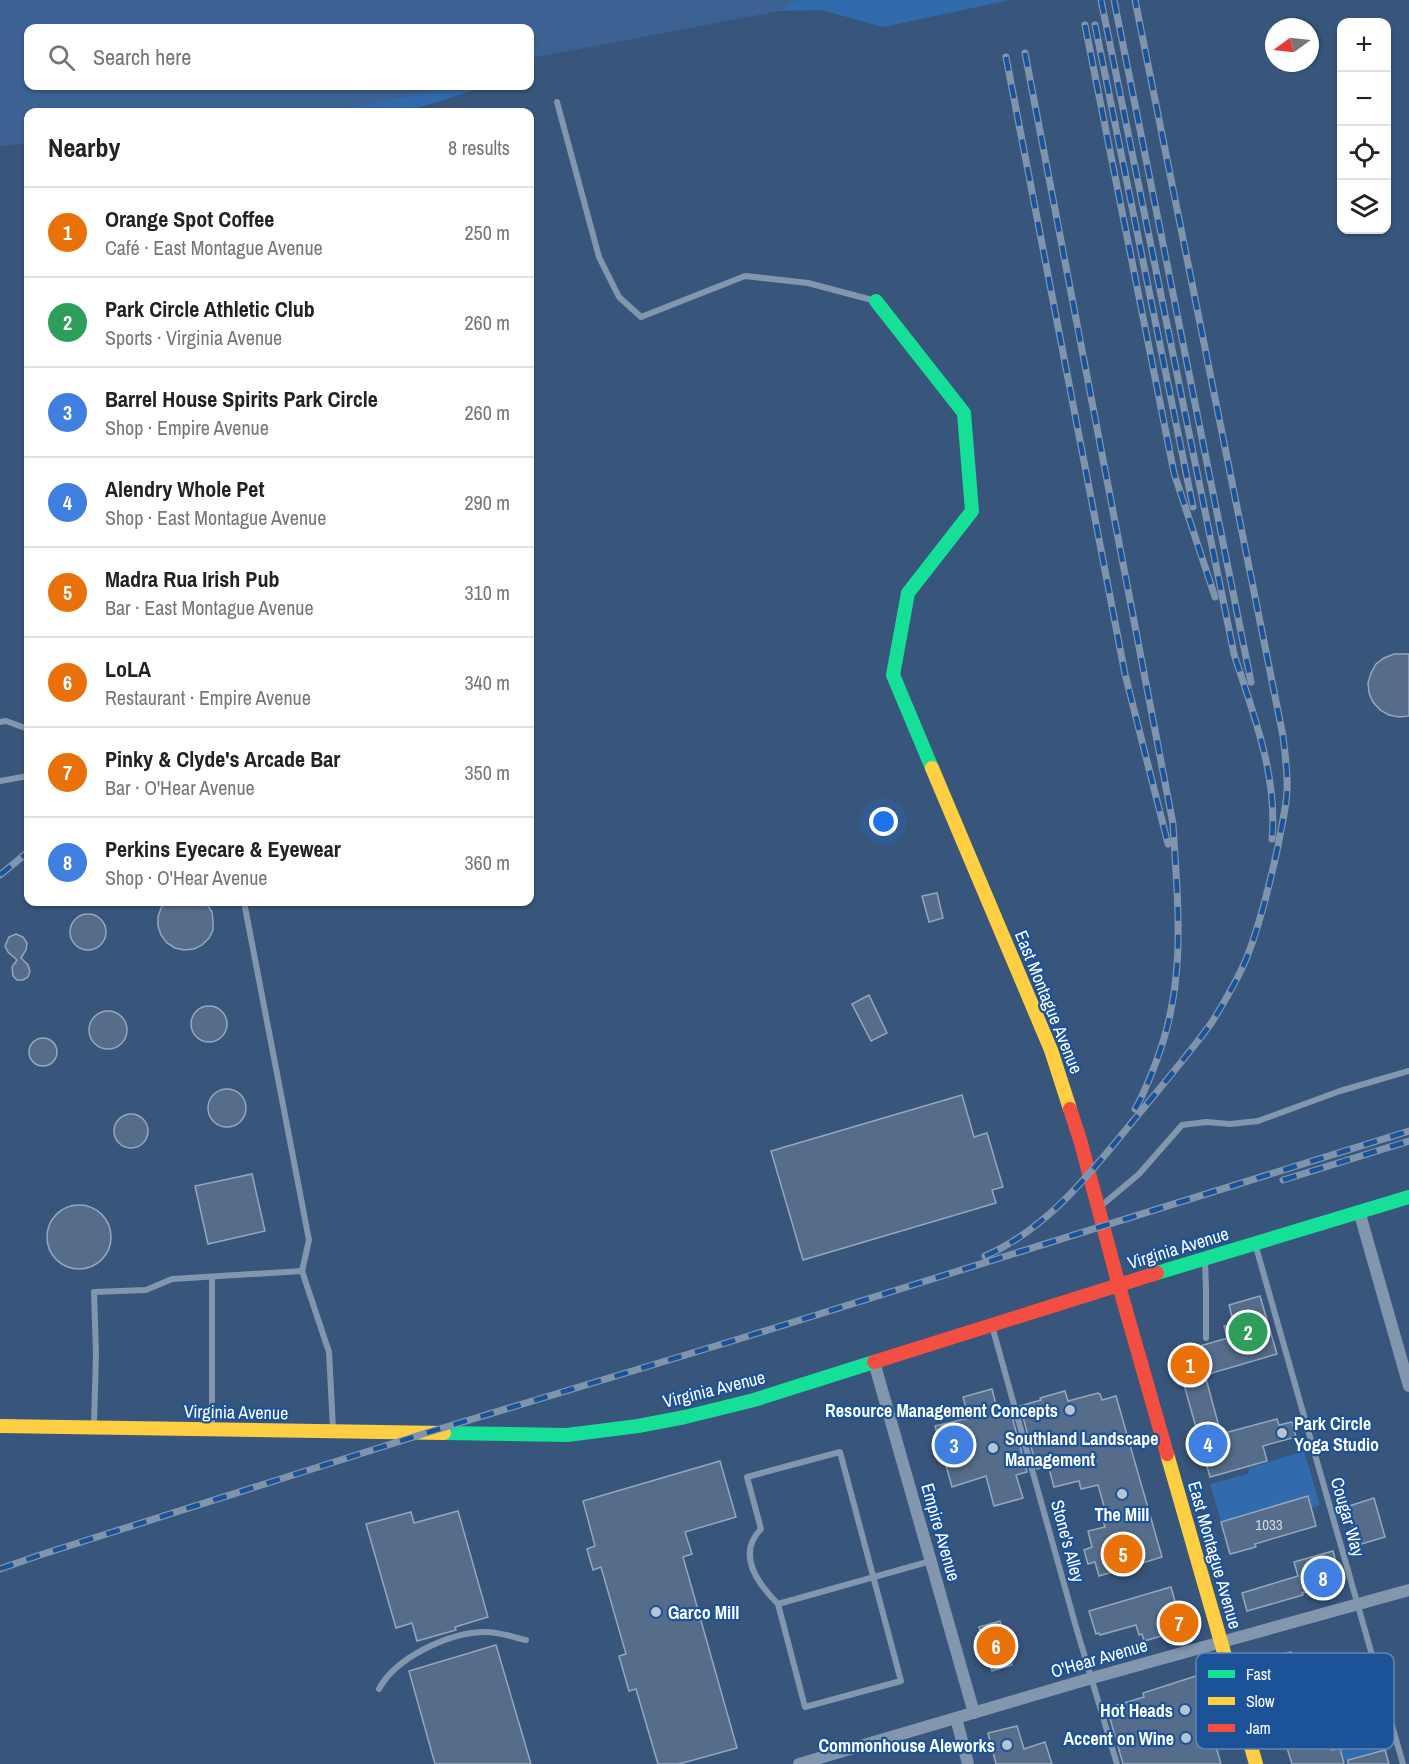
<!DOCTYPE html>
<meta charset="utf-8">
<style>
:root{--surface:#fff;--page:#f6f6f6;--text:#222;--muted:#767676;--line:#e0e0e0;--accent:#1a73e8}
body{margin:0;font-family:"Archivo Narrow",sans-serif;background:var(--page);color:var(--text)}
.controls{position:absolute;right:18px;top:18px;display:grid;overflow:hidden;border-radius:12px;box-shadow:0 2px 4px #0004}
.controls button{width:54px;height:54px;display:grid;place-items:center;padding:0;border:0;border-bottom:2px solid var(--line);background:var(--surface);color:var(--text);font:30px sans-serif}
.compass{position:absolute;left:1265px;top:18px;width:54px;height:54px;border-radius:50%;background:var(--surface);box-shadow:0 2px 4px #0004;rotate:255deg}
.you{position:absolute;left:884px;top:822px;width:21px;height:21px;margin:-15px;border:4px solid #fff;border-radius:50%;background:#1a73e8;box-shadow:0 0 0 9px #1a73e833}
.badge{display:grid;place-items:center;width:39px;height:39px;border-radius:50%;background:var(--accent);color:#fff;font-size:20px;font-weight:700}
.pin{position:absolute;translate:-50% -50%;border:3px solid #fff;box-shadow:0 2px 6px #0006}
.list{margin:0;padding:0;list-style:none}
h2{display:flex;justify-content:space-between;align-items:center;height:78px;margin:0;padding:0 24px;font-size:26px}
h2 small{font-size:20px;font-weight:400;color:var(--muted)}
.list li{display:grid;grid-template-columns:39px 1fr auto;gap:18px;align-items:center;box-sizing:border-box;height:90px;padding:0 24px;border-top:2px solid var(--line)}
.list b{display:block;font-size:22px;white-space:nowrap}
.list p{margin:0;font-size:20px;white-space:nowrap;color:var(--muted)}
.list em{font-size:20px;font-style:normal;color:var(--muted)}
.icon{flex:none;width:33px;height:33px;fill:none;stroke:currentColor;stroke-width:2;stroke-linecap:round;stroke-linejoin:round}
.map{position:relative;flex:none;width:1409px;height:1764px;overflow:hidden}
.search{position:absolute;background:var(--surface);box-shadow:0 2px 4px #0004;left:24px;top:24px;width:510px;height:66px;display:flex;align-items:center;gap:15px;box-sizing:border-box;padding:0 21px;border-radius:12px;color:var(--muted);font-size:22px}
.panel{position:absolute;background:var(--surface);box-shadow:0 2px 4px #0004;left:24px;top:108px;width:510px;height:798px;border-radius:12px}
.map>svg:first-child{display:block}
.green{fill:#316aad}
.water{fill:#3c6293}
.building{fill:#556d8a;stroke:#96a7bb;stroke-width:1.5}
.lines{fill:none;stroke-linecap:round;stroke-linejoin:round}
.lane{stroke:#8296ae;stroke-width:6}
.street{stroke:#8296ae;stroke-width:12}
.fast{stroke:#16e098;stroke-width:14}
.slow{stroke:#ffcf43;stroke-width:14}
.jam{stroke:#f24e42;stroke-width:14}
.rail-casing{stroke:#8095ad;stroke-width:7}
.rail{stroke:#1c5398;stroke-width:4.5;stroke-dasharray:14;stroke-linecap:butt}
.poi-dot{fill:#b9c4d1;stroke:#1c5398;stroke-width:2}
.labels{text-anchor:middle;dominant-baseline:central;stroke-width:4.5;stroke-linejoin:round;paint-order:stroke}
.number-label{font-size:15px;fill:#d4dae2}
.street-label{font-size:18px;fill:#fff;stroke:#1c5398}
.poi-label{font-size:18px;font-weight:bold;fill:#fff;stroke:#1c5398;text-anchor:end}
.key{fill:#1c5398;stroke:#6087b7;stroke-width:1.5}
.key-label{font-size:16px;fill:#fff}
</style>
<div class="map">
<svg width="1409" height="1764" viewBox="0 0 1409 1764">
<rect width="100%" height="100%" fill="#38567c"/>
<!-- green -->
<g class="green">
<path d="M 672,0 L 1010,0 L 883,27 L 822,10 L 779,11 L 530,58 L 530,37 Z"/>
<path d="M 376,86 L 477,86 L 472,91 L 404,112 L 275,112 Z"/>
<path d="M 1304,1451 L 1320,1505 L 1312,1508 L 1308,1497 L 1221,1522 L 1210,1484 L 1248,1474 L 1249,1468 Z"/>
<path d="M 1365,1680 L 1368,1691 C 1358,1699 1342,1701 1333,1712 L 1335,1715 L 1342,1714 L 1349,1709 L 1357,1709 L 1372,1705 L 1376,1706 L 1389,1750 L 1344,1762 L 1340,1748 L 1331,1750 L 1330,1741 L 1327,1736 L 1287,1748 L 1282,1730 L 1290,1717 L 1298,1710 L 1302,1698 Z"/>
</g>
<!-- water -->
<path class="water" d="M 0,0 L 797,0 L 779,11 L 530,58 L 530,28 L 28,28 L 28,86 L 461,86 L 328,112 L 28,112 L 28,143 L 0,146 Z"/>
<!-- building -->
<g class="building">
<path d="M 1394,654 L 1409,654 L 1409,716 L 1399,717 L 1389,715 L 1380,710 L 1373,702 L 1369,693 L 1368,683 L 1371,673 L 1376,664 L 1384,658 Z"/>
<path d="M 937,893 L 943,918 L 929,922 L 922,896 Z"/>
<path d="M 166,902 L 204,902 L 207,904 L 212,912 L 213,921 L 213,930 L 209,938 L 202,945 L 194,949 L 184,950 L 175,948 L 167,943 L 161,935 L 158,926 L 158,917 L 161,908 Z"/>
<circle cx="88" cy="932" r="18"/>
<path d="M 16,934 L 23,937 L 27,943 L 26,950 L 21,958 L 28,965 L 30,971 L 28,977 L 23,980 L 17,980 L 13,976 L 12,967 L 17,960 L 8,952 L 5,946 L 9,937 Z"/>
<path d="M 869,995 L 887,1033 L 871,1041 L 852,1004 Z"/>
<circle cx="209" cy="1024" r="18"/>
<circle cx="108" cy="1030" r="19"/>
<circle cx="43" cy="1052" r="14"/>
<circle cx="227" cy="1108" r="19"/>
<path d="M 962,1095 L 974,1137 L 987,1133 L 1003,1187 L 992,1190 L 996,1203 L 803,1260 L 771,1151 Z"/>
<circle cx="131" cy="1131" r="17"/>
<path d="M 252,1174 L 265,1231 L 208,1244 L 195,1186 Z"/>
<circle cx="79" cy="1237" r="32"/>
<path d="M 1260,1296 L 1277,1354 L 1205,1375 L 1221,1434 L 1277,1419 L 1279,1425 L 1292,1422 L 1296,1437 L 1263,1446 L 1267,1461 L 1210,1477 L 1175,1353 L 1228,1338 L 1224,1326 L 1234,1324 L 1229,1305 Z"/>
<path d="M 992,1389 L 998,1413 L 1010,1409 L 1027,1472 L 1016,1475 L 1023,1498 L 994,1506 L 986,1476 L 952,1487 L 935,1426 L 969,1418 L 963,1397 Z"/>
<path d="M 1065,1391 L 1068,1401 L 1098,1393 L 1100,1394 L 1102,1400 L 1116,1396 L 1162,1557 L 1099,1576 L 1095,1562 L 1088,1564 L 1084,1550 L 1092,1547 L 1088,1531 L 1105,1527 L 1101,1515 L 1106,1513 L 1098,1485 L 1081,1489 L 1079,1481 L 1054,1487 L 1048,1465 L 1037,1469 L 1020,1406 L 1041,1400 L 1040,1398 Z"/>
<path d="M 720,1461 L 736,1517 L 685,1532 L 692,1554 L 683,1557 L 737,1748 L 679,1764 L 658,1764 L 636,1689 L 629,1691 L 619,1656 L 626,1654 L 601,1567 L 593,1570 L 587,1549 L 595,1546 L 583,1501 Z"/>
<path d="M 1308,1496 L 1316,1526 L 1255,1544 L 1256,1547 L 1230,1554 L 1221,1522 Z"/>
<path d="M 1374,1498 L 1385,1537 L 1358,1545 L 1346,1507 Z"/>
<path d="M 458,1511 L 488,1617 L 455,1627 L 456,1630 L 417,1641 L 412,1623 L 396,1628 L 366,1524 L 411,1512 L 414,1523 Z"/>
<path d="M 1333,1551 L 1342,1586 L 1328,1591 L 1321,1588 L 1302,1593 L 1303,1595 L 1247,1611 L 1242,1593 L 1298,1576 L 1294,1562 Z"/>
<path d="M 1171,1587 L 1183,1630 L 1144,1641 L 1142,1634 L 1139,1635 L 1136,1625 L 1100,1635 L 1099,1633 L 1096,1634 L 1089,1611 Z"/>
<path d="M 1000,1621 L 1012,1665 L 992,1671 L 979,1627 Z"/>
<path d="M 496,1645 L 531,1764 L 435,1764 L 409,1671 Z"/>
<path d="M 1291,1652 L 1296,1672 L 1310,1668 L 1313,1672 L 1316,1671 L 1359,1659 L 1365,1680 L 1280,1703 L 1272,1672 L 1266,1674 L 1262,1659 Z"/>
<path d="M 1196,1676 L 1221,1764 L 1123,1764 L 1107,1708 L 1144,1697 L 1143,1693 Z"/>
<path d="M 1017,1726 L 1024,1749 L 1045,1742 L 1052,1764 L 996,1764 L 988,1733 Z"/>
<path d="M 1327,1736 L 1332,1750 L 1340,1748 L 1344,1764 L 1292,1764 L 1287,1748 Z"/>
<path d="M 1385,1750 L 1389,1764 L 1348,1764 L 1348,1760 Z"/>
</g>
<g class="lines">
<!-- lane -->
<g class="lane">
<path d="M 557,102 L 599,257 L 619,297 L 641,317 L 745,276 L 808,283 L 876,301"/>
<path d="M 0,722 L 6,721 L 28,729"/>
<path d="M 0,781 L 28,776"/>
<path d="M 244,902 L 309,1240 L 302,1271 L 329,1352 L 333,1429"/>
<path d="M 1101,1206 L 1139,1174 L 1182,1125 L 1206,1122 L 1230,1124 L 1258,1121 L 1340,1091 L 1409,1071"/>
<path d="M 1256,1247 L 1403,1764"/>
<path d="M 1205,1262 L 1206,1288 L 1206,1338"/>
<path d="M 212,1277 L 212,1426"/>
<path d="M 992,1326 L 1076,1627 L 1117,1764"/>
<path d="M 94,1424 L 96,1354 L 94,1292 L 146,1290 L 172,1279 L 302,1271"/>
<path d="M 778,1604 C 758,1584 736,1554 761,1529 L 747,1477 L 840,1452 L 901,1681 L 805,1707 L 778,1604 L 931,1561"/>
<path d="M 379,1689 C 396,1657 450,1632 486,1632 C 499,1632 513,1637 526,1640"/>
</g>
<!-- street -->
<g class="street">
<path d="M 1359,1211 L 1409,1386"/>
<path d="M 874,1362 L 974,1713"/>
<path d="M 956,1718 L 968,1764"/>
<path d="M 799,1764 L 1092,1678 L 1409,1590"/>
</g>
<!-- fast -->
<g class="fast">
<path d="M 876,301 L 964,413 L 972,511 L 908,593 L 893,675 L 932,768"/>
<path d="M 1157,1273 L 1409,1197"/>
<path d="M 444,1433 L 567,1435 L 638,1426 L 685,1417 L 754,1400 L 874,1362"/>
</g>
<!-- slow -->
<g class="slow">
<path d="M 932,768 L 1051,1050 L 1070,1109"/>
<path d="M 0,1426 L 444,1433"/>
<path d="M 1167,1454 L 1256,1764"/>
</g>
<!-- jam -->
<g class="jam">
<path d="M 1070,1109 L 1081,1143 L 1119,1286 L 1167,1454"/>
<path d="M 874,1362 L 1157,1273"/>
</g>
<!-- rail casing -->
<g class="rail-casing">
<g id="rail">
<path d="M 1101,0 L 1234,654 C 1253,713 1278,776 1272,839"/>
<path d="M 1114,0 L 1251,682"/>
<path d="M 1085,25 L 1174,473 L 1215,597"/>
<path d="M 1095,25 L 1193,507"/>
<path d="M 1025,53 L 1173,824 C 1178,908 1187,982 1156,1062 C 1150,1078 1144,1094 1135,1109"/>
<path d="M 1006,57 L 1125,674 L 1168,844"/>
<path d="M 0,875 L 28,852"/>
<path d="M 1283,1180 L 1409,1141"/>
<path d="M 985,1256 C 1050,1228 1094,1168 1138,1115 C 1163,1084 1189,1054 1212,1022 C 1225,1001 1238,979 1247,957 C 1261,921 1270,883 1278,846 C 1281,828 1286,810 1287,791 C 1288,773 1285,754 1283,736 L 1135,0"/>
<path d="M 0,1569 L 40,1555 L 426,1433 L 742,1338 L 1409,1131"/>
</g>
</g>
<!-- rail -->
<use href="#rail" class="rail"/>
</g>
<!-- markers -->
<g class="poi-dot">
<circle cx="1070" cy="1410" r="6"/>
<circle cx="1282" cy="1433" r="6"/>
<circle cx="993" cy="1448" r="6"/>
<circle cx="1122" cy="1494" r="6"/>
<circle cx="656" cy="1612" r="6"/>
<circle cx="1185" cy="1710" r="6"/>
<circle cx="1186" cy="1738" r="6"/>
<circle cx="1007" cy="1745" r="6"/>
</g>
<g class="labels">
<!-- number labels -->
<g class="number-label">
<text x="1269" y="1524">1033</text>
</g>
<!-- street labels -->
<g class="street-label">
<text transform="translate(1049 1002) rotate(68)">East Montague Avenue</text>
<text transform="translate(1178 1248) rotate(-17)">Virginia Avenue</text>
<text transform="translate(714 1389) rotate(-14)">Virginia Avenue</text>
<text transform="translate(236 1412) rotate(1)">Virginia Avenue</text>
<text transform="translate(1348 1517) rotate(74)">Cougar Way</text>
<text transform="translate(941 1532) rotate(74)">Empire Avenue</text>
<text transform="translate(1068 1541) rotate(75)">Stone's Alley</text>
<text transform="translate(1215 1555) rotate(74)">East Montague Avenue</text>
<text transform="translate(1099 1658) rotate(-16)">O'Hear Avenue</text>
</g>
<!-- poi labels -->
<g class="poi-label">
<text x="1058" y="1410">Resource Management Concepts</text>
<text x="1294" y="1423" text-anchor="start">Park Circle<tspan x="1294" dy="21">Yoga Studio</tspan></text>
<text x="1005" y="1438" text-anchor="start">Southland Landscape<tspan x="1005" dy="21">Management</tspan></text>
<text x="1122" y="1514" text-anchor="middle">The Mill</text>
<text x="668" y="1612" text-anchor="start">Garco Mill</text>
<text x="1173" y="1710">Hot Heads</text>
<text x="1174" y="1738">Accent on Wine</text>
<text x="995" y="1745">Commonhouse Aleworks</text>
</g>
</g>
<!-- legend -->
<rect x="1196" y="1653" width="198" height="96" rx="9" class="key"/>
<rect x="1208" y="1670" width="27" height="8" fill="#16e098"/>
<rect x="1208" y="1697" width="27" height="8" fill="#ffcf43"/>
<rect x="1208" y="1724" width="27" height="8" fill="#f24e42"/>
<g class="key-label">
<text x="1246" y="1680">Fast</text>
<text x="1246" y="1707">Slow</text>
<text x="1246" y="1734">Jam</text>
</g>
</svg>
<div class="controls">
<button>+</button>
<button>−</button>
<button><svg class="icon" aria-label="locate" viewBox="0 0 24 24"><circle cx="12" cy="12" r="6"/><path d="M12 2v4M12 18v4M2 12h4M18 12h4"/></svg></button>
<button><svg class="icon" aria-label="layers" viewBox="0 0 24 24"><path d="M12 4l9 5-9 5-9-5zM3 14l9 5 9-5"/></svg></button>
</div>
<svg class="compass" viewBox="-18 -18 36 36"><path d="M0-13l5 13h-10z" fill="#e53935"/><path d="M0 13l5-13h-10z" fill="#767676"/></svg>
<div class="you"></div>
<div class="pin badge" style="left:1190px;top:1365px;background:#e8710a">1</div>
<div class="pin badge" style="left:1248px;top:1332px;background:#2e9e5b">2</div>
<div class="pin badge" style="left:954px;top:1445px;background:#3f7fe0">3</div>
<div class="pin badge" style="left:1208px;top:1444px;background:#3f7fe0">4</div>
<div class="pin badge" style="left:1123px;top:1554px;background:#e8710a">5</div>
<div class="pin badge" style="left:996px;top:1646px;background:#e8710a">6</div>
<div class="pin badge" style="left:1179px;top:1623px;background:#e8710a">7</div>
<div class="pin badge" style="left:1323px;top:1578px;background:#3f7fe0">8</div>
<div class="search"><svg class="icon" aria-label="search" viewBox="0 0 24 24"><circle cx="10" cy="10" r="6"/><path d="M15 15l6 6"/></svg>Search here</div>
<section class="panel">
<h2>Nearby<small>8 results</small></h2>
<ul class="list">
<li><span class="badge" style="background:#e8710a">1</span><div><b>Orange Spot Coffee</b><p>Café · East Montague Avenue</p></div><em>250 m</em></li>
<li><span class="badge" style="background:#2e9e5b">2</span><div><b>Park Circle Athletic Club</b><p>Sports · Virginia Avenue</p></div><em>260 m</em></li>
<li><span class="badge" style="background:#3f7fe0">3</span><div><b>Barrel House Spirits Park Circle</b><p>Shop · Empire Avenue</p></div><em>260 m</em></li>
<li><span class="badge" style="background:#3f7fe0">4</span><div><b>Alendry Whole Pet</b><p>Shop · East Montague Avenue</p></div><em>290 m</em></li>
<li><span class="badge" style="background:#e8710a">5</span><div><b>Madra Rua Irish Pub</b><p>Bar · East Montague Avenue</p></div><em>310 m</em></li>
<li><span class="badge" style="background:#e8710a">6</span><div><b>LoLA</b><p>Restaurant · Empire Avenue</p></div><em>340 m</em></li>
<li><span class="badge" style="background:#e8710a">7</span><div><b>Pinky &amp; Clyde's Arcade Bar</b><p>Bar · O'Hear Avenue</p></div><em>350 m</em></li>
<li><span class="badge" style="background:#3f7fe0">8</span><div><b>Perkins Eyecare &amp; Eyewear</b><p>Shop · O'Hear Avenue</p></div><em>360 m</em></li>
</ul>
</section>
</div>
